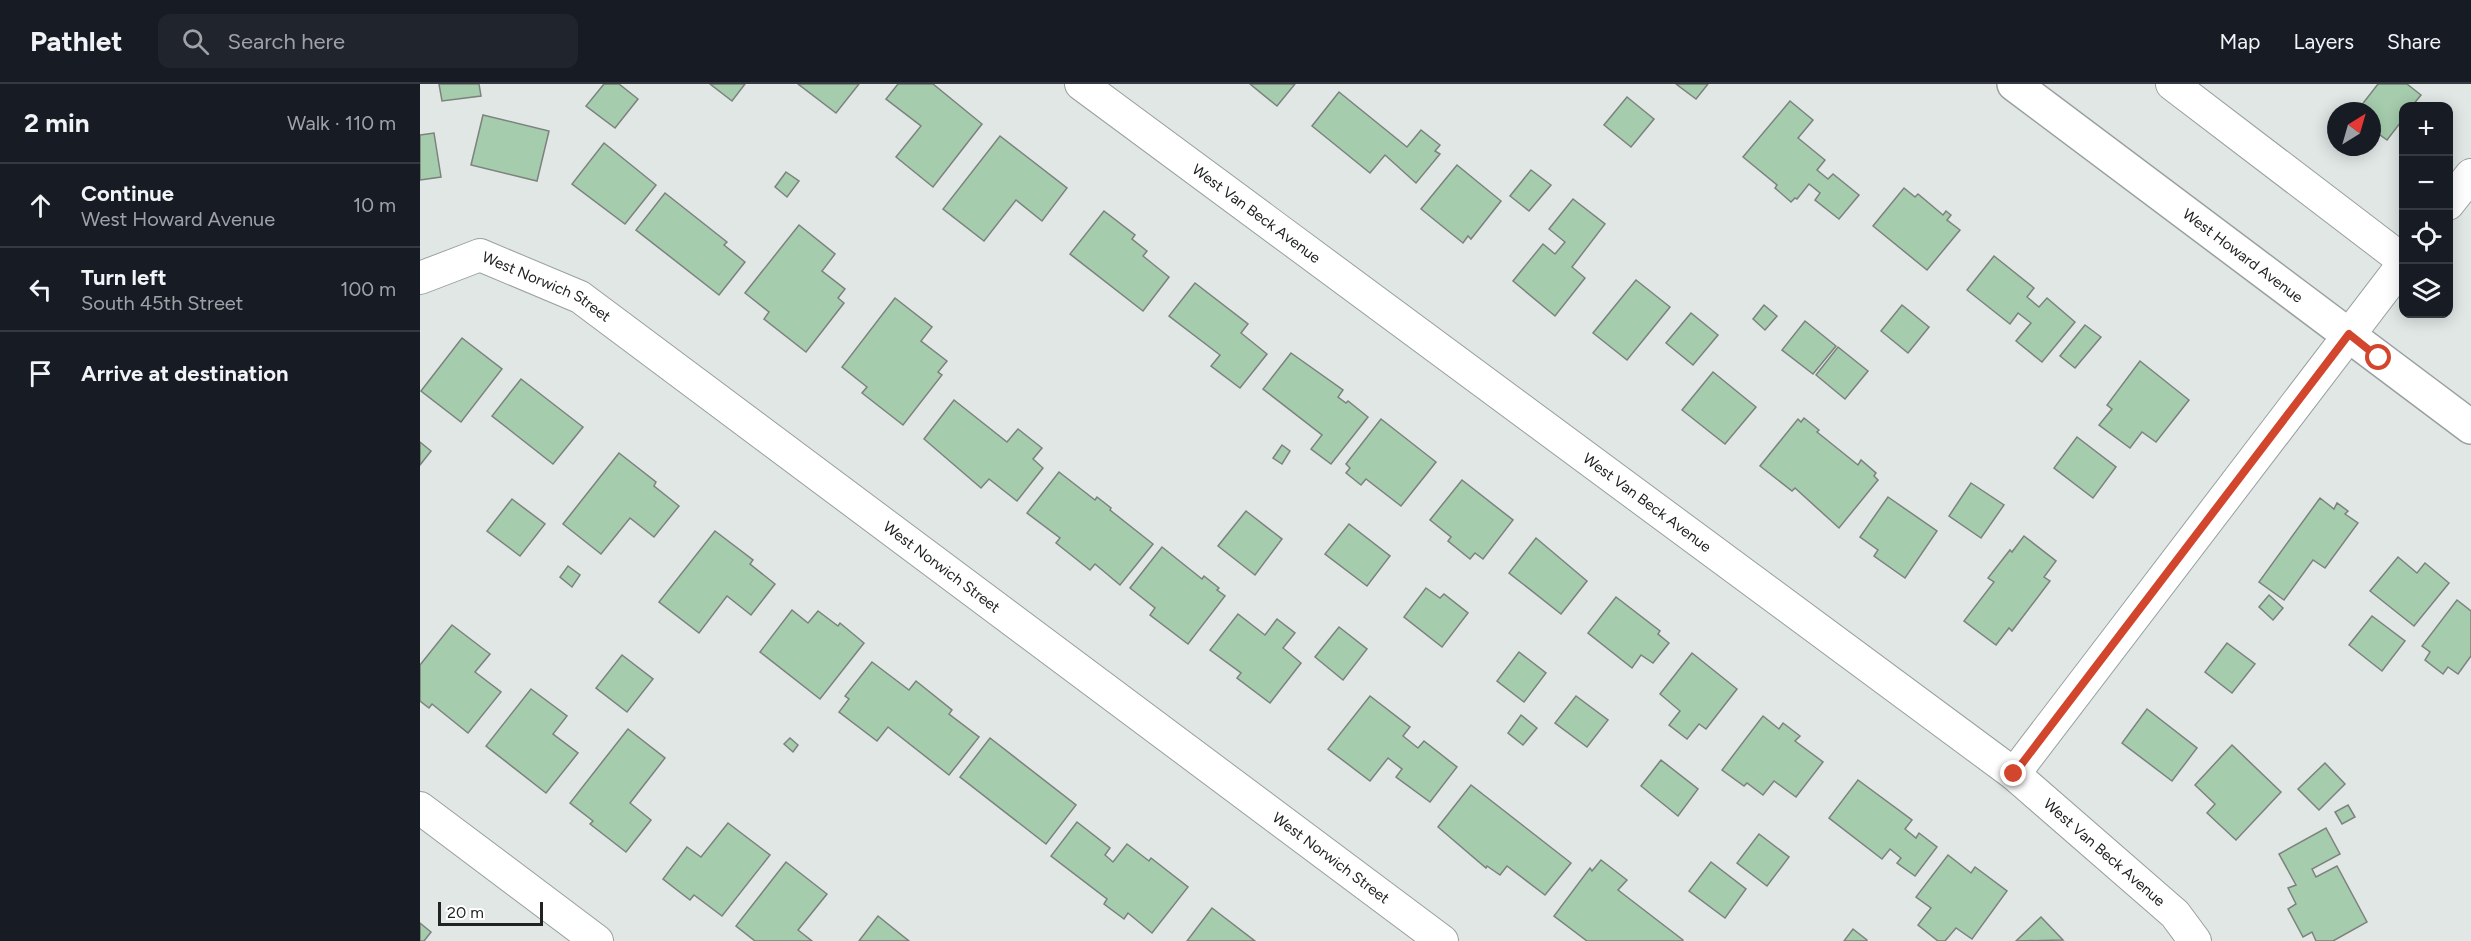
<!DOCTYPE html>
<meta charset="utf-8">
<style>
:root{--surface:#171b24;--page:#20242c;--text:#f1f3f6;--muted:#9ea1a6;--line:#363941}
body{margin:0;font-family:Figtree,sans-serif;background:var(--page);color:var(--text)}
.controls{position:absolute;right:18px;top:18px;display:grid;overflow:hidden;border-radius:12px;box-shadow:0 3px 15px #0003}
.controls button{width:54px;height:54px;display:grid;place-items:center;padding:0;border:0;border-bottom:2px solid var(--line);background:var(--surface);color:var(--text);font:30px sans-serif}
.compass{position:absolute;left:1907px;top:18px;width:54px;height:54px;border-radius:50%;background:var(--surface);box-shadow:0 3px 15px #0003;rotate:37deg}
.scale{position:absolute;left:18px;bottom:15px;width:105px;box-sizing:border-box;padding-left:6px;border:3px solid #202322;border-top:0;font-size:16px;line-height:21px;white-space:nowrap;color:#202322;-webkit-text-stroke:4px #fff;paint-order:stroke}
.stop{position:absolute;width:18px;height:18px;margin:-14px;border:4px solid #d1462c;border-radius:50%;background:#fff}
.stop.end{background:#d1462c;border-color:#fff;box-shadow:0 2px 6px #0008}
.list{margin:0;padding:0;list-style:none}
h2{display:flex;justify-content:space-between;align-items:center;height:78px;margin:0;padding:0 24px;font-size:26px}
h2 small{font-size:20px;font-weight:400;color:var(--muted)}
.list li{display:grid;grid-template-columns:39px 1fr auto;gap:18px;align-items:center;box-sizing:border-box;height:84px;padding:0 24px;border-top:2px solid var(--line)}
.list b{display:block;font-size:22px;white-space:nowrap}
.list p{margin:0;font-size:20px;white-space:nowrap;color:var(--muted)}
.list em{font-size:20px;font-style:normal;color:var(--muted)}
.icon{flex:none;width:33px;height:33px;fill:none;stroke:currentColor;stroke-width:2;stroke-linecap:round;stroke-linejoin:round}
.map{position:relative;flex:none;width:2051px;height:857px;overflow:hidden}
header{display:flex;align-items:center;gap:36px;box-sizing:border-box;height:84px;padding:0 30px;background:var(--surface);border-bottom:2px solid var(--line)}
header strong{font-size:28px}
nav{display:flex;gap:33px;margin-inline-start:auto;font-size:21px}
.search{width:420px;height:54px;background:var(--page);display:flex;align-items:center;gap:15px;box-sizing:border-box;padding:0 21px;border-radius:12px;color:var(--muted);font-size:22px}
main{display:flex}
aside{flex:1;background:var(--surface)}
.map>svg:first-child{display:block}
.building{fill:#a5ccad;stroke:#7d827e;stroke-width:1.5}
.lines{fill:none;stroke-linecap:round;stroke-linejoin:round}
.minor-casing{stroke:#99a09f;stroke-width:34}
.tertiary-casing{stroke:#99a09f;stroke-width:36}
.minor{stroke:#fff;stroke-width:32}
.tertiary{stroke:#fff;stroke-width:33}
.route{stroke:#d1462c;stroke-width:8}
.labels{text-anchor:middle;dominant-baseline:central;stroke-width:6;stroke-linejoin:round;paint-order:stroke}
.street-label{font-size:15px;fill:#202322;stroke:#fff}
</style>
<header>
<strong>Pathlet</strong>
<div class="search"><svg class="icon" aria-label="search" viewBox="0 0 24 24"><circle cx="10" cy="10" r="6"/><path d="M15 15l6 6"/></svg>Search here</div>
<nav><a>Map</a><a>Layers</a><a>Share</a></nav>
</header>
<main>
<aside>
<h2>2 min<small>Walk · 110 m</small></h2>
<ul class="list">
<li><svg class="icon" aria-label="ahead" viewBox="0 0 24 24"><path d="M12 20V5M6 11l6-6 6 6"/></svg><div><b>Continue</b><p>West Howard Avenue</p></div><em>10 m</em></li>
<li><svg class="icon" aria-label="left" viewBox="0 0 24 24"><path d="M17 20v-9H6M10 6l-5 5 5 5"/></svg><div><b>Turn left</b><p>South 45th Street</p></div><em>100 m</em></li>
<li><svg class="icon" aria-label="arrive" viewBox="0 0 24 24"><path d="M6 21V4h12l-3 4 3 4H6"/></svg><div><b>Arrive at destination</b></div></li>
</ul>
</aside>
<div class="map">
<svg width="2051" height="857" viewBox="0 0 2051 857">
<rect width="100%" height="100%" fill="#e0e7e5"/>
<!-- building -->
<g class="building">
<path d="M 19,0 L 59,0 L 61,12 L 22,17 Z"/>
<path d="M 184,0 L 199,0 L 218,15 L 195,44 L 166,22 Z"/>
<path d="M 290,0 L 325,0 L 312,17 Z"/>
<path d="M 378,0 L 439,0 L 416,29 Z"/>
<path d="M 478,0 L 513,0 L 562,40 L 513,103 L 476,73 L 501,42 L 466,15 Z"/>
<path d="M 830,0 L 875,0 L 857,22 Z"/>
<path d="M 1256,0 L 1288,0 L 1276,15 Z"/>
<path d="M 1958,0 L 1987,0 L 2001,11 L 1992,22 L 1984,22 L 1984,34 L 1967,56 L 1952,45 L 1952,27 L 1937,27 Z"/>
<path d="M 919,8 L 987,63 L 1001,46 L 1020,61 L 1015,67 L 1020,70 L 996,99 L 965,71 L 950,89 L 892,42 Z"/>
<path d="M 1207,13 L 1234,35 L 1211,63 L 1184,41 Z"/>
<path d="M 1370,17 L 1393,36 L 1378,54 L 1405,76 L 1397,86 L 1408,95 L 1413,90 L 1439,111 L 1419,135 L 1395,116 L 1400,109 L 1389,100 L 1377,115 L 1375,114 L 1371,118 L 1355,104 L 1357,101 L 1323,73 Z"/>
<path d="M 63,31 L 129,47 L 117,97 L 51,81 Z"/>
<path d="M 14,49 L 21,93 L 0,96 L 0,51 Z"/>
<path d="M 580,52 L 647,104 L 622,137 L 596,116 L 564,157 L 523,125 Z"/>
<path d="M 184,59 L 236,101 L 205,140 L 152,100 Z"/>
<path d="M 1037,81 L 1081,117 L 1051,155 L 1048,152 L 1043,159 L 1001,125 Z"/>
<path d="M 1111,86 L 1131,101 L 1109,127 L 1090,112 Z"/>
<path d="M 366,88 L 379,97 L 367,113 L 355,103 Z"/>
<path d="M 1484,104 L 1495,113 L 1498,110 L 1523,131 L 1526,127 L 1531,131 L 1527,136 L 1540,146 L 1507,186 L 1453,142 Z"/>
<path d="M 245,109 L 307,158 L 304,161 L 325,178 L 299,211 L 216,146 Z"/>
<path d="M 1153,115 L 1185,140 L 1152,183 L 1165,194 L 1135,232 L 1093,197 L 1123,160 L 1135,170 L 1145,158 L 1129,145 Z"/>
<path d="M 684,127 L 715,151 L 712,155 L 727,167 L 723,172 L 749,193 L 723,227 L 650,170 Z"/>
<path d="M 379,141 L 415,170 L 402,187 L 425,205 L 418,214 L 424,219 L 386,268 L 344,235 L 349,228 L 325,209 Z"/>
<path d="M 1574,172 L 1614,204 L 1607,213 L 1619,223 L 1627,214 L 1655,238 L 1622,278 L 1596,257 L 1611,239 L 1598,229 L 1590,240 L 1547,206 Z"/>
<path d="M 1216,196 L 1250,223 L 1207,276 L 1173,249 Z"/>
<path d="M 775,199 L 828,240 L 821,249 L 847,270 L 820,304 L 791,282 L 800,271 L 749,232 Z"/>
<path d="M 475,214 L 512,243 L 501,257 L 527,277 L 518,288 L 522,291 L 483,341 L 442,309 L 447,303 L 422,283 Z"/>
<path d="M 1344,221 L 1357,232 L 1345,246 L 1333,235 Z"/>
<path d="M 1482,221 L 1509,243 L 1488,269 L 1461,247 Z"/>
<path d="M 1271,229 L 1298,251 L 1273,281 L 1246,259 Z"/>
<path d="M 1385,237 L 1416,262 L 1393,290 L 1362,266 Z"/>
<path d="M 1665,241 L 1681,253 L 1655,284 L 1640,272 Z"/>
<path d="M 42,254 L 82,285 L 41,338 L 1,307 Z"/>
<path d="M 1418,263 L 1448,287 L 1425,315 L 1396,291 Z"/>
<path d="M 871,269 L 923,306 L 918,313 L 926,319 L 928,317 L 948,333 L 911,380 L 891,365 L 902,351 L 843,305 Z"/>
<path d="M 1720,277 L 1769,316 L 1736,358 L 1722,348 L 1710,364 L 1679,341 L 1692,325 L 1687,321 Z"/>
<path d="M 1293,288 L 1336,323 L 1305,360 L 1262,326 Z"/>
<path d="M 101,295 L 163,343 L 133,380 L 72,332 Z"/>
<path d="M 534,316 L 587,358 L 598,345 L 622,364 L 613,375 L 623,384 L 597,417 L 569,395 L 561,404 L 504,355 Z"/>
<path d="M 1384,334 L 1399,346 L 1397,348 L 1438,381 L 1441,376 L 1456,389 L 1454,392 L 1458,396 L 1419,444 L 1375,404 L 1372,407 L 1340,382 L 1378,335 L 1381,338 Z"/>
<path d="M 961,335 L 1016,378 L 981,422 L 946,395 L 941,401 L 926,389 L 930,384 L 926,380 Z"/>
<path d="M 1657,353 L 1696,383 L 1673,414 L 1634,384 Z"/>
<path d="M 0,358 L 11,367 L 0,381 Z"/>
<path d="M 862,361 L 870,367 L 862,380 L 853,374 Z"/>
<path d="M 199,369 L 236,398 L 234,402 L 259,422 L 234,453 L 210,434 L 181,470 L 143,440 Z"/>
<path d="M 639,388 L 675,416 L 677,413 L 691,424 L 690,426 L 733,460 L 700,501 L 675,480 L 670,486 L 636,459 L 640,454 L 607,429 Z"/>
<path d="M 1042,396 L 1093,436 L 1063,475 L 1055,469 L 1050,475 L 1028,457 L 1031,453 L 1010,436 Z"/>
<path d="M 1551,399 L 1584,421 L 1561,454 L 1529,432 Z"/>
<path d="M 1468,413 L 1517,447 L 1485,494 L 1454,472 L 1458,466 L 1440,453 Z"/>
<path d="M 1900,414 L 1914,425 L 1917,419 L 1928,427 L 1925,430 L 1938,439 L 1905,484 L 1893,476 L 1864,516 L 1839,498 Z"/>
<path d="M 92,415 L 125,440 L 100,472 L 67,447 Z"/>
<path d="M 826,427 L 862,455 L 835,491 L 798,462 Z"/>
<path d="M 929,440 L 970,472 L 947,502 L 905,470 Z"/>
<path d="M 295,447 L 333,476 L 330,480 L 355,500 L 331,531 L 307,512 L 279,549 L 239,518 Z"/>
<path d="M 1604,452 L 1636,477 L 1624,493 L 1630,497 L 1592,547 L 1589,544 L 1576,561 L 1544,537 L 1574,498 L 1568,494 L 1590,466 L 1592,468 Z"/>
<path d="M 1116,454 L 1167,497 L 1141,530 L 1089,489 Z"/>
<path d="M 742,463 L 782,495 L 784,492 L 799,504 L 797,506 L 805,512 L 768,560 L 730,531 L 735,524 L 710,504 Z"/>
<path d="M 1978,473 L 1997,489 L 2005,479 L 2029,499 L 1994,542 L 1950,507 Z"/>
<path d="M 148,482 L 160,491 L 152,503 L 140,493 Z"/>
<path d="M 1006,504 L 1020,514 L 1024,510 L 1048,529 L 1022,563 L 984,533 Z"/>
<path d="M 1849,511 L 1863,524 L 1853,536 L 1839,523 Z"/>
<path d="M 1196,513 L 1240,547 L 1238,550 L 1249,559 L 1233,579 L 1221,571 L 1212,584 L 1168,549 Z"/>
<path d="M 2037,516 L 2051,527 L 2051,572 L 2038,590 L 2028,583 L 2023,590 L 2005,576 L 2010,568 L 2002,562 Z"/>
<path d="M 372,526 L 388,539 L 398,527 L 418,542 L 420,539 L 444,559 L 400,615 L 340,568 Z"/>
<path d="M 818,530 L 845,551 L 857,535 L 875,549 L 863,564 L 881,579 L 850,619 L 817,594 L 821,589 L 790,566 Z"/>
<path d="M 1952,532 L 1985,557 L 1962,587 L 1929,561 Z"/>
<path d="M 32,541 L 70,570 L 55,588 L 81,608 L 48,649 L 12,620 L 9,624 L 0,617 L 0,581 Z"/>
<path d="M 919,543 L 947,565 L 923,596 L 895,573 Z"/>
<path d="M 1807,559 L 1835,580 L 1812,609 L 1785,588 Z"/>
<path d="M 1099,568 L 1126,589 L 1104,618 L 1077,597 Z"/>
<path d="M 1272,569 L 1317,605 L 1286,645 L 1279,640 L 1267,655 L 1249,641 L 1260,627 L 1240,610 Z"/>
<path d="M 202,571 L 233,595 L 207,628 L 176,604 Z"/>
<path d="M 452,578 L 489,606 L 496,597 L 532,626 L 529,630 L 559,653 L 529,691 L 468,643 L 457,657 L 419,628 L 429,615 L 425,612 Z"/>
<path d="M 111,605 L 147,632 L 133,650 L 158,669 L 126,709 L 66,662 Z"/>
<path d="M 950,612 L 990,643 L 983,652 L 998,664 L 1004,657 L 1037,683 L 1010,718 L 976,693 L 982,685 L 968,674 L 950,697 L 908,665 Z"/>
<path d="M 1156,612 L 1188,636 L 1167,663 L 1135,639 Z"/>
<path d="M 1727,625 L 1777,664 L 1752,697 L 1702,659 Z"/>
<path d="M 1101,631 L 1117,644 L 1103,661 L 1088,649 Z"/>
<path d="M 1343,632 L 1359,645 L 1363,639 L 1380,652 L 1375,657 L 1403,678 L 1376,713 L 1354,697 L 1343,711 L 1327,699 L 1324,702 L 1302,686 Z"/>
<path d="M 208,645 L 245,674 L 210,719 L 231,736 L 206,768 L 170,740 L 173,737 L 150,719 Z"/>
<path d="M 370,654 L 378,661 L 373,668 L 364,660 Z"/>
<path d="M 570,654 L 656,721 L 626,760 L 540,693 Z"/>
<path d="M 1812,661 L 1861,708 L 1816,756 L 1787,729 L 1795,720 L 1775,701 Z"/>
<path d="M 1241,676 L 1278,705 L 1258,732 L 1221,702 Z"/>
<path d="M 1905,679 L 1925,700 L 1899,726 L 1878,705 Z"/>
<path d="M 1438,696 L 1492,736 L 1485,745 L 1496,754 L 1499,749 L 1517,763 L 1495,792 L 1477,779 L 1481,774 L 1470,765 L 1462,775 L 1409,734 Z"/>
<path d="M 1051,701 L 1151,779 L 1125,811 L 1087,782 L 1080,791 L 1067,782 L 1066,784 L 1018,743 Z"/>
<path d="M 1928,721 L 1935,733 L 1922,740 L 1915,728 Z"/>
<path d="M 657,738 L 690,764 L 685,771 L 693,778 L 707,760 L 729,777 L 731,774 L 768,803 L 732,849 L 708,829 L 704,835 L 684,820 L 687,815 L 631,772 Z"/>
<path d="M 308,739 L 350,771 L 302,832 L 274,811 L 270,816 L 243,795 L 267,763 L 281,773 Z"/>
<path d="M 1906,744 L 1920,770 L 1892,785 L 1896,793 L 1917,782 L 1947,838 L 1913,857 L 1896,857 L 1892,848 L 1883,853 L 1868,825 L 1876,820 L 1868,804 L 1876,801 L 1859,770 Z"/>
<path d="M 1339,750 L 1369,773 L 1347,802 L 1317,779 Z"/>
<path d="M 1528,771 L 1551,789 L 1555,783 L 1587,807 L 1552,855 L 1536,844 L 1525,857 L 1518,857 L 1498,841 L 1511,824 L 1496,813 Z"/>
<path d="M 1181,776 L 1207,796 L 1198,806 L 1263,856 L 1262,857 L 1167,857 L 1134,832 L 1170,784 L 1172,787 Z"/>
<path d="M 366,778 L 407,810 L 378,846 L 392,857 L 335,857 L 316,842 Z"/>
<path d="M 1291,778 L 1326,805 L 1305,834 L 1269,807 Z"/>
<path d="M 792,824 L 835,857 L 767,857 Z"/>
<path d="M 458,832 L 489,857 L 439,857 Z"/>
<path d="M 1621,833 L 1643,856 L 1596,857 Z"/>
<path d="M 0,839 L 11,848 L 4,857 L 0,857 Z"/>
<path d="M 1433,845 L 1447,856 L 1446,857 L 1424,857 Z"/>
</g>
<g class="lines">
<!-- minor casing -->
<g class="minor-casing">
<g id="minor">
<path id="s1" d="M 661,0 L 1594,690 L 1755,830 L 1775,857"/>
<path d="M 1752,0 L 1984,177"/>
<path d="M 2028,120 L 2051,91"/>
<path id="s2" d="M 0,194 L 60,171 L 160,213 L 1022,857"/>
<path d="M 1594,690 L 1984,179"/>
<path d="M 0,724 L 177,857"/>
</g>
</g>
<!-- tertiary casing -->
<g class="tertiary-casing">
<g id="tertiary">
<path id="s3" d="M 1594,0 L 2051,343"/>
</g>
</g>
<!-- minor -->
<use href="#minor" class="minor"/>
<!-- tertiary -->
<use href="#tertiary" class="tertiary"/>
</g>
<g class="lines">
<!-- route -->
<path class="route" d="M 1594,690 L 1929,250 L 1959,274"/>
</g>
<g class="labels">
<!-- street labels -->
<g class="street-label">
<text stroke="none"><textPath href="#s1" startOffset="218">West Van Beck Avenue</textPath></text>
<text stroke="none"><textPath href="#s3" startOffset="286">West Howard Avenue</textPath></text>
<text stroke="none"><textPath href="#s2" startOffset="138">West Norwich Street</textPath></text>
<text stroke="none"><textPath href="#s1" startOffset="704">West Van Beck Avenue</textPath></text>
<text stroke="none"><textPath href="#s2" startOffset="624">West Norwich Street</textPath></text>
<text stroke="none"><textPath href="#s1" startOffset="1280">West Van Beck Avenue</textPath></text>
<text stroke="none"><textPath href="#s2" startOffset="1110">West Norwich Street</textPath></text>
</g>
</g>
</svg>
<div class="controls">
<button>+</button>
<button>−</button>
<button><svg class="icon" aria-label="locate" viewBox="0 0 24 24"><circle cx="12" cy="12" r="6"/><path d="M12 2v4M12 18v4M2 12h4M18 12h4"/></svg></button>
<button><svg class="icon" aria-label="layers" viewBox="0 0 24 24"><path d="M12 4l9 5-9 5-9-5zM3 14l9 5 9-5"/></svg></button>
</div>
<svg class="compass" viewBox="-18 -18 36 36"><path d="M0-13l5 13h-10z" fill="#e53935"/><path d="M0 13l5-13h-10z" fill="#9ea1a6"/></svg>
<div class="scale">20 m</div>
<div class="stop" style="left:1959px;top:274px"></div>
<div class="stop end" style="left:1594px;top:690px"></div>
</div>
</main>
